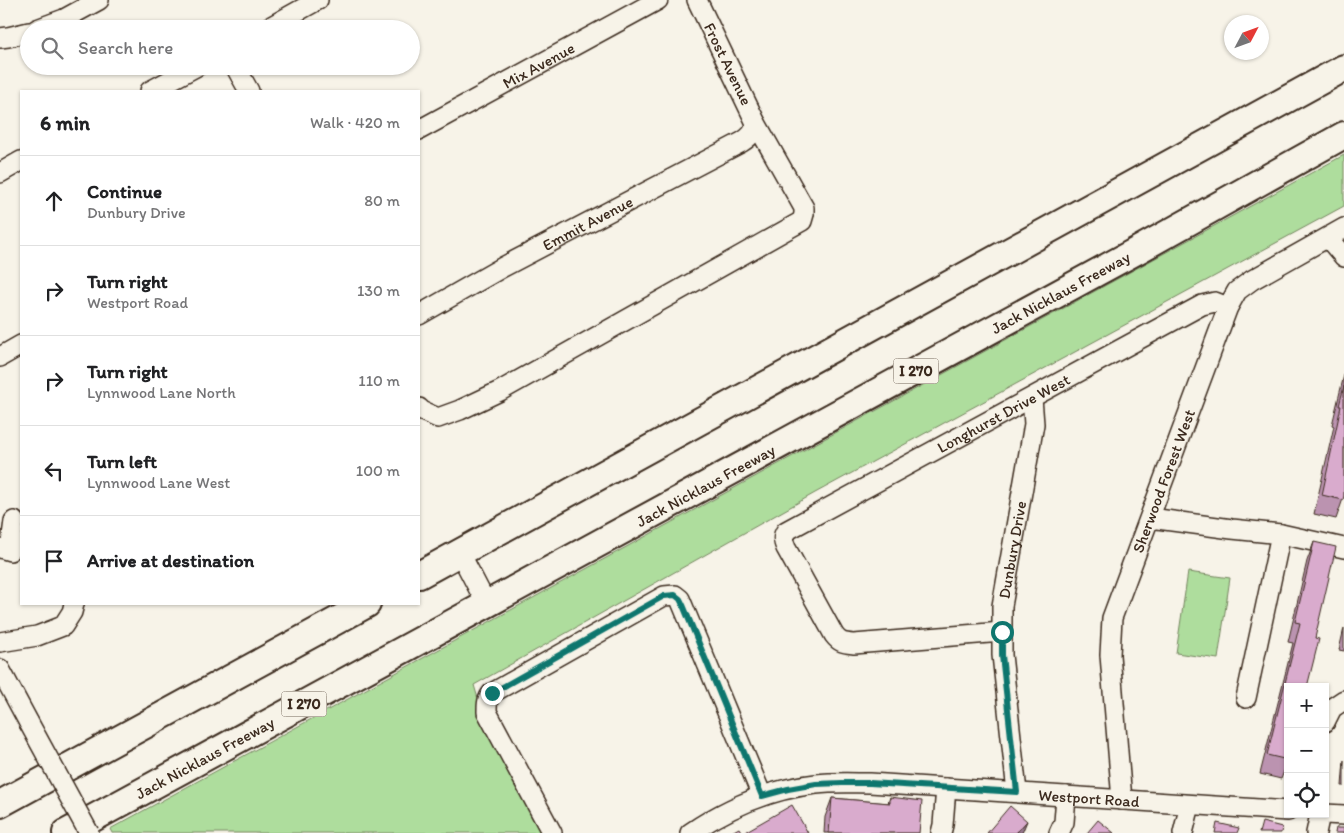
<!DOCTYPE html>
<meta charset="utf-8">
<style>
:root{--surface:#fff;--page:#f2f2f2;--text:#202124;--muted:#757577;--line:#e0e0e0}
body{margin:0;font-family:Itim,sans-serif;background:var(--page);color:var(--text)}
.controls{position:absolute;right:15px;bottom:15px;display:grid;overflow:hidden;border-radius:0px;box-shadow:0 1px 4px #0004}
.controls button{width:45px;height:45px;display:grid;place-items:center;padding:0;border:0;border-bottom:1px solid var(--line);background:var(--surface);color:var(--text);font:25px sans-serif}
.compass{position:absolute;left:1224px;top:15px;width:45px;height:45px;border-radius:50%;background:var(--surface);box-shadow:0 1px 4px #0004;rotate:49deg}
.stop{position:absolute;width:15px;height:15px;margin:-11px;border:4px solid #0f766e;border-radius:50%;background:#fff}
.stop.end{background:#0f766e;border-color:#fff;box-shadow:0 1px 5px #0008}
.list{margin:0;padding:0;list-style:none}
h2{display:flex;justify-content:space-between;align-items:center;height:65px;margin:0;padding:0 20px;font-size:21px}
h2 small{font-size:16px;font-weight:400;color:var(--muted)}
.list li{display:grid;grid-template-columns:32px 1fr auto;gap:15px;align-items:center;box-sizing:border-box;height:90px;padding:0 20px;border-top:1px solid var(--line)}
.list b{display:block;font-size:19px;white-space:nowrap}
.list p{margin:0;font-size:16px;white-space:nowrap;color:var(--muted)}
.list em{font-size:16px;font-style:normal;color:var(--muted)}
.icon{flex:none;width:28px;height:28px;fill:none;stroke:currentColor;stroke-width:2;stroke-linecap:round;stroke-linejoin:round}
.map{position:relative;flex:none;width:1344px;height:833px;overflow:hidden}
.search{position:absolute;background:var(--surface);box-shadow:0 1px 4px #0004;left:20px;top:20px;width:400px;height:55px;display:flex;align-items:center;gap:12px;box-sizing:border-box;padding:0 18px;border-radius:28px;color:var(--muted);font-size:19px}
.panel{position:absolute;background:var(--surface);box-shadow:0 1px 4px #0004;left:20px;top:90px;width:400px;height:515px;border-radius:0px}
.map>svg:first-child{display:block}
.green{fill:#aedd9d;stroke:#74845e}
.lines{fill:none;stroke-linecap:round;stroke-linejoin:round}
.minor-casing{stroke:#3b2a1e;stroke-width:22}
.highway-casing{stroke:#3b2a1e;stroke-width:30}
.minor{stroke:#f7f3e8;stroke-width:19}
.highway{stroke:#f7f3e8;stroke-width:26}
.minor-bridge-casing{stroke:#3b2a1e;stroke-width:22;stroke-linecap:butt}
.minor-bridge{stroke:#f7f3e8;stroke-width:19}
.wall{fill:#bb93b0;stroke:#3b2a1e}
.shaded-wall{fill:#987890;stroke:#3b2a1e}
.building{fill:#d9abcd;stroke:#3b2a1e}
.route{stroke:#0f766e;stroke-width:6}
.labels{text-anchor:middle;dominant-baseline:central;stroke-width:4;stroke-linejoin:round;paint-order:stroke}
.shield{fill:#f7f3e8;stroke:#73665b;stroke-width:1}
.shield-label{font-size:15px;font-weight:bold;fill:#3b2a1e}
.street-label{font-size:16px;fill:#3b2a1e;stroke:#f7f3e8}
</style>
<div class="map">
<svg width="1344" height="833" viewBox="0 0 1344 833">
<rect width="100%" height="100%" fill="#f7f3e8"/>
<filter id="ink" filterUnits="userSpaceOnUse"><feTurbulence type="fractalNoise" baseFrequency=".02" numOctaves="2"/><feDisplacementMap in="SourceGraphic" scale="10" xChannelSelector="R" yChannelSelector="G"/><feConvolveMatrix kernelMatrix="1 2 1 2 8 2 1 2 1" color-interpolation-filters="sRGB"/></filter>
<g filter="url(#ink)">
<!-- green -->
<g class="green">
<path d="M 1344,155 L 1344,206 L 815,493 L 474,685 L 481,709 L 545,833 L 112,833 L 110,829 Z"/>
<path d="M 1188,572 L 1230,578 L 1218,659 L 1176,653 Z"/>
</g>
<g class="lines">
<!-- minor casing -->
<g class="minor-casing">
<g id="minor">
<path d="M 37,29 L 64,19 L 99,0"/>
<path d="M 266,29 L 318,0"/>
<path d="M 0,38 L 8,37 L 29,32"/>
<path d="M 235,66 L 249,91"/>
<path d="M 150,91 L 197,66"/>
<path id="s1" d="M 419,130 L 658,0"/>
<path d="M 0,173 L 21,161"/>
<path d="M 1328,238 L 1344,257"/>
<path id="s2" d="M 419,315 L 503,267 L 742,142 C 750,137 755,132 756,123 L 697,0"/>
<path d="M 0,357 L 21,345"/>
<path d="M 419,408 L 422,411 L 438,418 L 460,410 L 500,391 L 802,221 L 804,214 L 804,208 L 756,123"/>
<path d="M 1150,518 L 1232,529 L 1281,534 L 1344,548"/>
<path d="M 0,548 L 10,551 L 14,521"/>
<path d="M 460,553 L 487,605"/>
<path id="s3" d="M 1002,632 L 854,644 C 844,643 840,643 834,635 L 786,548 C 783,541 782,536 786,531 L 1202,305 L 1215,302 L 1228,307"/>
<path d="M 0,642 L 37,636 L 63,626 L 72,612 L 74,604"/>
<path d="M 0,669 L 29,723"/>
<path d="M 1246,698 L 1281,534"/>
<path d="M 1325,722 L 1332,708 L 1344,700"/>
<path id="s4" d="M 1017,792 L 1002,655 L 1002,606 L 1034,424 L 1032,398"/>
<path id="s5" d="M 1122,800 L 1110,655 L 1112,618 L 1228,307 L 1237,291 L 1252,280 L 1344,228"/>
<path d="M 1325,814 L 1344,815"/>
<path d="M 552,833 L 487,712 C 487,704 487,699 492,693 L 664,596 L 675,595 L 680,599 L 762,796"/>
<path id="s6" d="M 690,833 C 727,808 771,789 816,784 C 834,782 852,783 870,783 L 1288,811"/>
<path d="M 941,833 L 943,825 L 946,788"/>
<path d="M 1059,833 L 1064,822 L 1066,796"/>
<path d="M 1183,833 L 1190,805"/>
<path d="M 1316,833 L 1320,814"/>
</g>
</g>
<!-- highway casing -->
<g class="highway-casing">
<g id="highway">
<path d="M 419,575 L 1344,68"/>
<path d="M 0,804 L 367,604"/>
<path id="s7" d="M 66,833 L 1140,249 L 1344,135"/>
</g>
</g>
<!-- minor -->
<use href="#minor" class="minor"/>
<!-- highway -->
<use href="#highway" class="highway"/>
<!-- minor-bridge casing -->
<g class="minor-bridge-casing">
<path id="minor-bridge" d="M 29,723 L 89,833"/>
</g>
<!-- minor-bridge -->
<use href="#minor-bridge" class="minor-bridge"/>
</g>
<!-- wall -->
<g class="wall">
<path d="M 1344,375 L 1344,496 L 1336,519 L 1314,514 L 1334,426 L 1332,425 Z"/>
<path d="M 1314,542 L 1315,638 L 1288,687 L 1288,761 L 1281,779 L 1260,774 L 1293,643 L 1288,642 L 1307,561 Z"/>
<path d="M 1344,628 L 1344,651 L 1339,650 Z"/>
<path d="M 1344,760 L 1344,786 L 1342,786 Z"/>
<path d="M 890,797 L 919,833 L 824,833 L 825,817 L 832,798 L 888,803 Z"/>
</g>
<!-- shaded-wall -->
<path class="shaded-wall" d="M 1027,821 L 1022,833 L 1016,833 Z"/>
<!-- building -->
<g class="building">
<path d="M 1344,386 L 1344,496 L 1343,500 L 1322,495 L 1341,406 L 1339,406 Z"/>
<path d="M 1314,542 L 1336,547 L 1315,638 L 1319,639 L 1307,687 L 1288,687 L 1288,760 L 1267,755 L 1300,623 L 1295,622 Z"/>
<path d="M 890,797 L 922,801 L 919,833 L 829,833 L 832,798 L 890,803 Z"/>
<path d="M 792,805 L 808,833 L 743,833 Z"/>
<path d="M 1010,806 L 1027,821 L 1016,833 L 987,833 Z"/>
<path d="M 1098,820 L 1114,833 L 1087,833 Z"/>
<path d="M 1262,822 L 1282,827 L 1281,833 L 1259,833 Z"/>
<path d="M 1217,823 L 1239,828 L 1237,833 L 1215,833 Z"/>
<path d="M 739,828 L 742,833 L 730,833 Z"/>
<path d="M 1336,828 L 1344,828 L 1344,833 L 1335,833 Z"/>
</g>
</g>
<g class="lines" filter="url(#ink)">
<!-- route -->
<path class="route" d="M 492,693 L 655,601 L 664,596 L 675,595 L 680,599 L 683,605 L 762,796 L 788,789 L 816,784 L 842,783 L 870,783 L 1017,792 L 1002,655 L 1002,632"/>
</g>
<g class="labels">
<!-- shield labels -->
<g class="shield">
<rect x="893.5" y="358.5" width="45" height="25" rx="4"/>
<rect x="281.5" y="691.5" width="45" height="25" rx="4"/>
</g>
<g class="shield-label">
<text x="916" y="371">I 270</text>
<text x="304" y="704">I 270</text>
</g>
<!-- street labels -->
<g class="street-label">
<text transform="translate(728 64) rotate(64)">Frost Avenue</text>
<text stroke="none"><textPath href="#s1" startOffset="136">Mix Avenue</textPath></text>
<text stroke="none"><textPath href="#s2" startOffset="192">Emmit Avenue</textPath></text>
<text stroke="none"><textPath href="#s7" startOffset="1132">Jack Nicklaus Freeway</textPath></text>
<text stroke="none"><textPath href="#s3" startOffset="536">Longhurst Drive West</textPath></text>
<text stroke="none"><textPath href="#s5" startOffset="329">Sherwood Forest West</textPath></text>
<text stroke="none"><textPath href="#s7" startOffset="728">Jack Nicklaus Freeway</textPath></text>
<text stroke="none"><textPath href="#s4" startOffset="244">Dunbury Drive</textPath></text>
<text stroke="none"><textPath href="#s7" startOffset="158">Jack Nicklaus Freeway</textPath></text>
<text stroke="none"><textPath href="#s6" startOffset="410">Westport Road</textPath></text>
</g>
</g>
</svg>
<div class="controls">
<button>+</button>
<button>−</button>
<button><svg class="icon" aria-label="locate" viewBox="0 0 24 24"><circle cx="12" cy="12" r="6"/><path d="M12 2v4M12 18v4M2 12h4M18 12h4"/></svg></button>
</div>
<svg class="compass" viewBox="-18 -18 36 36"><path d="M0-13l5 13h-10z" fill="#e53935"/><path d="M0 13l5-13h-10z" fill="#757577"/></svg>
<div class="stop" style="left:1002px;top:632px"></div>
<div class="stop end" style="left:492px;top:693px"></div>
<div class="search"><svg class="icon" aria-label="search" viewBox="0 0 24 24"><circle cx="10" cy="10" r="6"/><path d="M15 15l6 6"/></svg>Search here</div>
<section class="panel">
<h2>6 min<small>Walk · 420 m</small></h2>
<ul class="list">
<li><svg class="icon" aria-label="ahead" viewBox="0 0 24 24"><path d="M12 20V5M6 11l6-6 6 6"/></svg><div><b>Continue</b><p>Dunbury Drive</p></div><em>80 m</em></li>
<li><svg class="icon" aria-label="right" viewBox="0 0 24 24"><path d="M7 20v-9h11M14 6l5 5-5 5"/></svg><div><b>Turn right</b><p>Westport Road</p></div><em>130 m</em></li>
<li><svg class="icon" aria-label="right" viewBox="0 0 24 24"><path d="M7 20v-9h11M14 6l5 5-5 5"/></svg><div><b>Turn right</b><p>Lynnwood Lane North</p></div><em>110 m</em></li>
<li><svg class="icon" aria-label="left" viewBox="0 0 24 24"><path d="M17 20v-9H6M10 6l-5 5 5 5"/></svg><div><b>Turn left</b><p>Lynnwood Lane West</p></div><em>100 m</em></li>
<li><svg class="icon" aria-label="arrive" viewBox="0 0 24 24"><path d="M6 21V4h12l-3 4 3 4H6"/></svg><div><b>Arrive at destination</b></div></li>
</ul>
</section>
</div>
